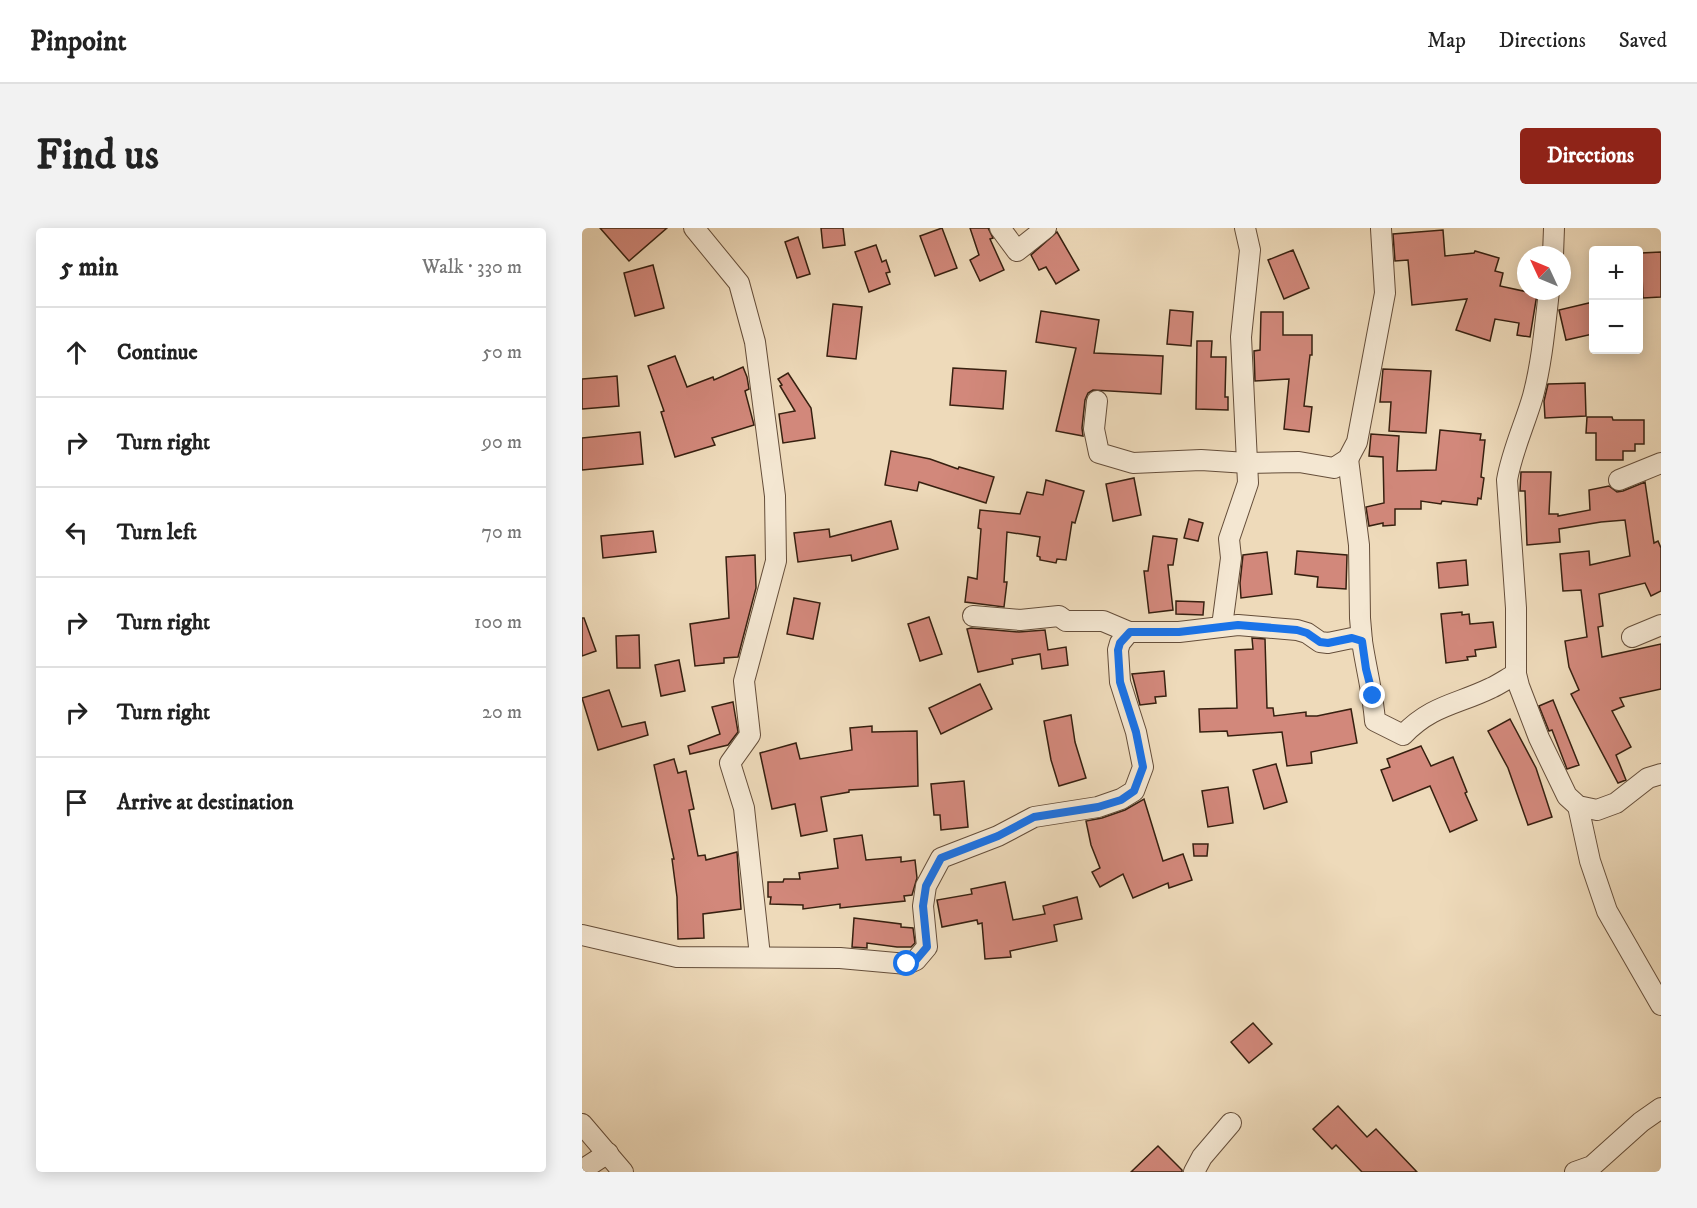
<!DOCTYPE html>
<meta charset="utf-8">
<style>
:root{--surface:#fff;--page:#f2f2f2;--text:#222;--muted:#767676;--line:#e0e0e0;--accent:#8f2418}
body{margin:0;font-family:"IM FELL DW Pica",serif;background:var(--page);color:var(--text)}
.controls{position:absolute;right:18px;top:18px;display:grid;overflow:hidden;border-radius:6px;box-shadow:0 3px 15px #0003}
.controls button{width:54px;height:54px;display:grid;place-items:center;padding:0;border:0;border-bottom:2px solid var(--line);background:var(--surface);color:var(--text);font:30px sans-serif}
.compass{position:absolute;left:935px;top:18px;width:54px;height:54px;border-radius:50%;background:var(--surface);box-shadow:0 3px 15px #0003;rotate:314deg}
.stop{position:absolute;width:18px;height:18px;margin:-14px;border:4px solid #1a73e8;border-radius:50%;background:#fff}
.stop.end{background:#1a73e8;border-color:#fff;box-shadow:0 2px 6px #0008}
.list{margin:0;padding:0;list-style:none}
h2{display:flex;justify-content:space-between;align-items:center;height:78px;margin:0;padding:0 24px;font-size:26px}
h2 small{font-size:20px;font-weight:400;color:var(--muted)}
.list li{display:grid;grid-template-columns:39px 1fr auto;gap:18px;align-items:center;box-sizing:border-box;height:90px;padding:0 24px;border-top:2px solid var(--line)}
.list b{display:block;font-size:22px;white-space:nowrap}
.list em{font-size:20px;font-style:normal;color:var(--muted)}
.icon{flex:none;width:33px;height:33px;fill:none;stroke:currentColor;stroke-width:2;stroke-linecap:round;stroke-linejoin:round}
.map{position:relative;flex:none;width:1079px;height:944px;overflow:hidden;border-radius:6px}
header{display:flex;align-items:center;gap:36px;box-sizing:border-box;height:84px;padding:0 30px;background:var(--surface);border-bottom:2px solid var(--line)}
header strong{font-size:28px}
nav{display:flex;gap:33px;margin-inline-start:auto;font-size:21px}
.intro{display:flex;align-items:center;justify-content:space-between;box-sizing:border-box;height:144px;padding:0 36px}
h1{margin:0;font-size:42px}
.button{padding:15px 27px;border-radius:6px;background:var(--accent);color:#fff;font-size:21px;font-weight:700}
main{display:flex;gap:36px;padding:0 36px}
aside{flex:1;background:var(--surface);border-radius:6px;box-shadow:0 3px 15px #0003}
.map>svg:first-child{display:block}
.building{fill:#d2887b;stroke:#372010;stroke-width:1.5}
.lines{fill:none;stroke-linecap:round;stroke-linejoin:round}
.minor-casing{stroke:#654e3a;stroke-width:22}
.minor{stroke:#f4e7d2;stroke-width:20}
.route{stroke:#1a73e8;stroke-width:8}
</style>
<header>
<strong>Pinpoint</strong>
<nav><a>Map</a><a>Directions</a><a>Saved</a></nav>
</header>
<div class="intro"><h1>Find us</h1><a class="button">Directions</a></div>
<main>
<aside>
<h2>5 min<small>Walk · 330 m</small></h2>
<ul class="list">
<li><svg class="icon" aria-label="ahead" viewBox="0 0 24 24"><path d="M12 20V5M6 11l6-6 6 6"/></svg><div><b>Continue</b></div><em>50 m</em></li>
<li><svg class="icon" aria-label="right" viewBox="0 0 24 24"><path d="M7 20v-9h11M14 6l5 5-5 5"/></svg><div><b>Turn right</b></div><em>90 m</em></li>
<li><svg class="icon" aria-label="left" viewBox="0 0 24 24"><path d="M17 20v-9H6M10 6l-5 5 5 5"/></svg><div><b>Turn left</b></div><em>70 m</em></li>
<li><svg class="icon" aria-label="right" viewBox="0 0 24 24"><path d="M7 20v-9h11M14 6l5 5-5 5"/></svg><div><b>Turn right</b></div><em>100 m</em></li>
<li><svg class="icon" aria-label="right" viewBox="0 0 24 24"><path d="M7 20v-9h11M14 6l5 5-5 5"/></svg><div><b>Turn right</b></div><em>20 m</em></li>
<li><svg class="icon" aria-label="arrive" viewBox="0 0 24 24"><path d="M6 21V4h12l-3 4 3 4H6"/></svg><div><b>Arrive at destination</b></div></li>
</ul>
</aside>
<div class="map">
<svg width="1079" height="944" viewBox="0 0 1079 944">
<rect width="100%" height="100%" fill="#eedaba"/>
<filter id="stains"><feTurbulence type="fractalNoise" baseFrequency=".00333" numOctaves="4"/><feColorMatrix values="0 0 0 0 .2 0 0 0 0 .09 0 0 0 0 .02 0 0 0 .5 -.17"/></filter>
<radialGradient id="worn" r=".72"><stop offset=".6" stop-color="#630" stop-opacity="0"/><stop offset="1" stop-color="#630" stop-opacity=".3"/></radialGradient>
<!-- building -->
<g class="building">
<path d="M 18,0 L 85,0 L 47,33 Z"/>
<path d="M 239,0 L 261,0 L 263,17 L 241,20 Z"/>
<path d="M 360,0 L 375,40 L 353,48 L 338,8 Z"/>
<path d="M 388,0 L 406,0 L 411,10 L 408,11 L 422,42 L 398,53 L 388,32 L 397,27 Z"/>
<path d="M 861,2 L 863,28 L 892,25 L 893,23 L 917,30 L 913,43 L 921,45 L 918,58 L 955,66 L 948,109 L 935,107 L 937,95 L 913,91 L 908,113 L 874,102 L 885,71 L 830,77 L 826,32 L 813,33 L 811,6 Z"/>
<path d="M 475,4 L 497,42 L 474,56 L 464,39 L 457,42 L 449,27 Z"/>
<path d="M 216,9 L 228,46 L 215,50 L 203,14 Z"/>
<path d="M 294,17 L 300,34 L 304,32 L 308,44 L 304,45 L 308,56 L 287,64 L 273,24 Z"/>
<path d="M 711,22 L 727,60 L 702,71 L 686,32 Z"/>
<path d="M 1079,24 L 1079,69 L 1061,70 L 1059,25 Z"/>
<path d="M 71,37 L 82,80 L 53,88 L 42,45 Z"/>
<path d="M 1011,74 L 1011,106 L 984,112 L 977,82 Z"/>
<path d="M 251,76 L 280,79 L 274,131 L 245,128 Z"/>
<path d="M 588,82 L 611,84 L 609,118 L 585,116 Z"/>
<path d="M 459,83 L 517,92 L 512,125 L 581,128 L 579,166 L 511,162 L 506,165 L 503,172 L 500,200 L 501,208 L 474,203 L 494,120 L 454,114 Z"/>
<path d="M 679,84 L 701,84 L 701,107 L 730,107 L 730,127 L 728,127 L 722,178 L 730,179 L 727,204 L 702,201 L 707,151 L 673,153 L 672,123 L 678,122 Z"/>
<path d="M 615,113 L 630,113 L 629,129 L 644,129 L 643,169 L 646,169 L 646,182 L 614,181 Z"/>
<path d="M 93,128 L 105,159 L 131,149 L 132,152 L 161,139 L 165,149 L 167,161 L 163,163 L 172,197 L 130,210 L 133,217 L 93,229 L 79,184 L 82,183 L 66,138 Z"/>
<path d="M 371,140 L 424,143 L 421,181 L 368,177 Z"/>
<path d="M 801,141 L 849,143 L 844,205 L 807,203 L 809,174 L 798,174 Z"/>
<path d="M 206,145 L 229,180 L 233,210 L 201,215 L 197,186 L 213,183 L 198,158 L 200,157 L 196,151 Z"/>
<path d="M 35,148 L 37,178 L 0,181 L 0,151 Z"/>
<path d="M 1003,155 L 1004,188 L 963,190 L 962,173 L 966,156 Z"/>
<path d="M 1005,189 L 1030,189 L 1031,192 L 1062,192 L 1062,216 L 1053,216 L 1053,223 L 1041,223 L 1041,232 L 1014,232 L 1014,205 L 1004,205 Z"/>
<path d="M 858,202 L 899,206 L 898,212 L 903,212 L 899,249 L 902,250 L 899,271 L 896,270 L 895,277 L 860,273 L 859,276 L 839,273 L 839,281 L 813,281 L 813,297 L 801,298 L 801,295 L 787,298 L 784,279 L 802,275 L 801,229 L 787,228 L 789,206 L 817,208 L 815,243 L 854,242 Z"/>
<path d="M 58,204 L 61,236 L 0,242 L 0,210 Z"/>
<path d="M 309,223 L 348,231 L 376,241 L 377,239 L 412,249 L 404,275 L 337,254 L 335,263 L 303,257 Z"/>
<path d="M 939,244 L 969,244 L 967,286 L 976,286 L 976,288 L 1008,282 L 1007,262 L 1027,258 L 1035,264 L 1041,263 L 1063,254 L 1072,315 L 1076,313 L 1079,320 L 1079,363 L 1069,368 L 1063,355 L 1017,366 L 1021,398 L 1016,399 L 1020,429 L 1079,416 L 1079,461 L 1038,470 L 1042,478 L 1030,483 L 1049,519 L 1034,527 L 1044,552 L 1036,555 L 989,466 L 997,462 L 987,439 L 983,413 L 1005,409 L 999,362 L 981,363 L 978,326 L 1007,323 L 1008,337 L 1048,328 L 1043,292 L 1019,294 L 977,301 L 978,314 L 945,317 L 943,263 L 938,263 Z"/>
<path d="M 552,250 L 559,287 L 531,293 L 524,256 Z"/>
<path d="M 464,252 L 502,263 L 493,295 L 490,294 L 484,332 L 475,331 L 474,335 L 458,332 L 458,329 L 455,328 L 458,309 L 425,304 L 422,354 L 425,354 L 422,379 L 383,374 L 386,349 L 395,351 L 399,301 L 396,300 L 398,282 L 438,286 L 445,264 L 461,267 Z"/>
<path d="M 607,291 L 621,295 L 616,313 L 602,310 Z"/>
<path d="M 309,293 L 316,321 L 270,333 L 269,327 L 216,334 L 212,305 L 247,301 L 248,309 Z"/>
<path d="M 71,303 L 74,324 L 21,330 L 19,308 Z"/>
<path d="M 571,308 L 595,311 L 591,337 L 586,337 L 591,382 L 567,385 L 562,343 L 566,343 Z"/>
<path d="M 715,323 L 765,327 L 764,361 L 735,359 L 736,349 L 713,346 Z"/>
<path d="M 685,324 L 690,366 L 659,370 L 658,355 L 661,327 Z"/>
<path d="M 173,327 L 174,360 L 156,429 L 142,430 L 142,435 L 113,438 L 108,396 L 147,390 L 144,329 Z"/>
<path d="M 884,332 L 886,357 L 857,360 L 855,335 Z"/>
<path d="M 212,370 L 238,375 L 231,411 L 205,406 Z"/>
<path d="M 594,373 L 622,374 L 621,387 L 594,386 Z"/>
<path d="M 880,384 L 880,387 L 887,386 L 888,396 L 911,394 L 914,419 L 893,422 L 894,428 L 885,429 L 886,432 L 864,435 L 859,386 Z"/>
<path d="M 347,389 L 360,426 L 338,433 L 326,396 Z"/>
<path d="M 0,390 L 2,390 L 14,423 L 0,428 Z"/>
<path d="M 389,400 L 437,404 L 463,402 L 466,422 L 484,419 L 486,437 L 460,441 L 458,426 L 430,431 L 431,436 L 396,444 L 385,401 Z"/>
<path d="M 57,407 L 58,440 L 35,440 L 34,408 Z"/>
<path d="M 670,410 L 683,411 L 685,480 L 691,480 L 692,488 L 724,484 L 724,488 L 735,488 L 769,481 L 775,515 L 729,524 L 730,535 L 705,538 L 700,504 L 646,508 L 645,503 L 618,504 L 617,481 L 655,480 L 653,422 L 671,421 Z"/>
<path d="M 97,432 L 103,463 L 79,468 L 73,437 Z"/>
<path d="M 582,443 L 584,468 L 573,469 L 574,475 L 558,477 L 550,446 Z"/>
<path d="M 398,456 L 410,481 L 359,506 L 347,480 Z"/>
<path d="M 27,462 L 40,499 L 63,494 L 66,507 L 16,522 L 0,470 Z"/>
<path d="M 971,472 L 997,537 L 985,541 L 970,502 L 967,503 L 957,478 Z"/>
<path d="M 151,474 L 156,504 L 146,517 L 108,526 L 106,518 L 138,506 L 130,479 Z"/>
<path d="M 489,487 L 493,514 L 504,550 L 477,558 L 469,532 L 462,493 Z"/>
<path d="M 928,491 L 954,540 L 970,589 L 946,597 L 926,540 L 906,503 Z"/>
<path d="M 290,498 L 290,504 L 335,503 L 336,558 L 267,562 L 267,564 L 239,569 L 245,603 L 219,608 L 213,576 L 190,581 L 178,525 L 214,515 L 218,531 L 270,522 L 268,500 Z"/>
<path d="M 839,518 L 849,538 L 871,529 L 885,564 L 883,565 L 895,592 L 868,604 L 848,558 L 811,573 L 799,542 L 808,539 L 805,531 Z"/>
<path d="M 92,531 L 96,545 L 104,543 L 112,581 L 107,582 L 116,628 L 123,627 L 124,632 L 155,624 L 159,681 L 121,686 L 122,710 L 96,711 L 95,669 L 90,631 L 92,631 L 72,537 Z"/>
<path d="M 694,536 L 705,574 L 682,581 L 671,542 Z"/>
<path d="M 382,553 L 386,599 L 359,602 L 358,587 L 352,587 L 349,556 Z"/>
<path d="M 646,559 L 651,595 L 626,599 L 620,563 Z"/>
<path d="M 562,571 L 581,633 L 601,626 L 610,652 L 587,660 L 586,655 L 551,670 L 541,646 L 518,659 L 510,644 L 518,640 L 509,617 L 504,593 L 520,590 L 543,582 Z"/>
<path d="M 280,607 L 284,632 L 319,629 L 319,634 L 333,632 L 335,650 L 330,667 L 322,668 L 323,673 L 258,680 L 258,676 L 221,681 L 221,677 L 188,676 L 189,669 L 186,669 L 186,654 L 201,654 L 202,651 L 218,651 L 217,645 L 256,640 L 252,611 Z"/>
<path d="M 611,616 L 626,616 L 625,628 L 612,628 Z"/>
<path d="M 423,654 L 431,692 L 463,686 L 461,678 L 495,669 L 500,691 L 472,697 L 475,713 L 428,723 L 429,729 L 403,731 L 400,695 L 396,696 L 395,692 L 360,699 L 355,672 L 390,666 L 389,661 Z"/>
<path d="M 272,690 L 319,696 L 319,699 L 331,700 L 333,715 L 329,719 L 315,719 L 285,715 L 285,720 L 270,719 Z"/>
<path d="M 671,795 L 690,816 L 667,835 L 649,814 Z"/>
<path d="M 756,878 L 785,909 L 794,901 L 835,944 L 780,944 L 754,917 L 750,921 L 731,901 Z"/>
<path d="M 576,918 L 600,942 L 600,944 L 549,944 Z"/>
</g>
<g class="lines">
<!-- minor casing -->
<g class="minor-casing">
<g id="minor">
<path d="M 112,0 L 157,55 L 173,114 L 193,268 L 194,333 L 162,453 L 168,507 L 148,535 L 162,580 L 178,728"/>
<path d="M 418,0 L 435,23 L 464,0"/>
<path d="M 971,27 L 972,0"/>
<path d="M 967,63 C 963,98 960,134 951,168 C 943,196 930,223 925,252 L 934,380 L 934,446 L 937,458 L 957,510 L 985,568 L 996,578 L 1015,582 L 1034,575 L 1066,550 L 1079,546"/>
<path d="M 515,173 L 512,201 L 517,225 L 551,235 L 619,232 L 665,235 L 717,234 L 752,240 L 766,231 L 775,214 L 803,65 L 799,1"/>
<path d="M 766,231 L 777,317 L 778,390 L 780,413"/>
<path d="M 1037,252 L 1079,235"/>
<path d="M 391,388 L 438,392 L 477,388 L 484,393 L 521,393 L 547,404"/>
<path d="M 640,398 L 649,330 L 647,311 L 666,255 L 659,109 L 668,22 L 663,0"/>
<path d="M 1050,409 L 1079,397"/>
<path d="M 996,578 L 1008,633 L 1025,683 L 1079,777"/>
<path d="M 0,707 L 95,729 L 258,730 L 325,736 L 334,732 L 345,719 L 341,678 L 344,658 L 359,630 L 416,608 L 452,589 L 516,579 L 539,571 L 552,563 L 561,539 L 554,504 L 538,454 L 536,422 L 538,415 L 547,404 L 597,404 L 656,397 L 715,402 L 725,405 L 738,414 L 746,415 L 770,410 L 780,413 C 784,440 791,466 793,493 L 821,507 C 850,477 874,477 909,460 C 918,456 926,450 934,446"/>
<path d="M 0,896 L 41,944"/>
<path d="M 0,942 L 26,925"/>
<path d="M 612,944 L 620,929 L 649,895"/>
<path d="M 993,944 L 1010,938 L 1059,894 L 1079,880"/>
</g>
</g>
<!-- minor -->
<use href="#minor" class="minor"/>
</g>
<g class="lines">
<!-- route -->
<path class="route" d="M 325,736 L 334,732 L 345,719 L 341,678 L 344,658 L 359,630 L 416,608 L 452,589 L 516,579 L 539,572 L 552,563 L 561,539 L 554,504 L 538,454 L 536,422 L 538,415 L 548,404 L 597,404 L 656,397 L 715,402 L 725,405 L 738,414 L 746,415 L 770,410 L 780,413 L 784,441 L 791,468"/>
</g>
<rect width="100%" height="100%" filter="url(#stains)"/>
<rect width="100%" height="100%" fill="url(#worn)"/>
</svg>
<div class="controls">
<button>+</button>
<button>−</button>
</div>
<svg class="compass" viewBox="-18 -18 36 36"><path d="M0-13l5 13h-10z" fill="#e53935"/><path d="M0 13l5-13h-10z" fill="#767676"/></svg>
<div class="stop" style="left:325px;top:736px"></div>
<div class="stop end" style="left:791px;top:468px"></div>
</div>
</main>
